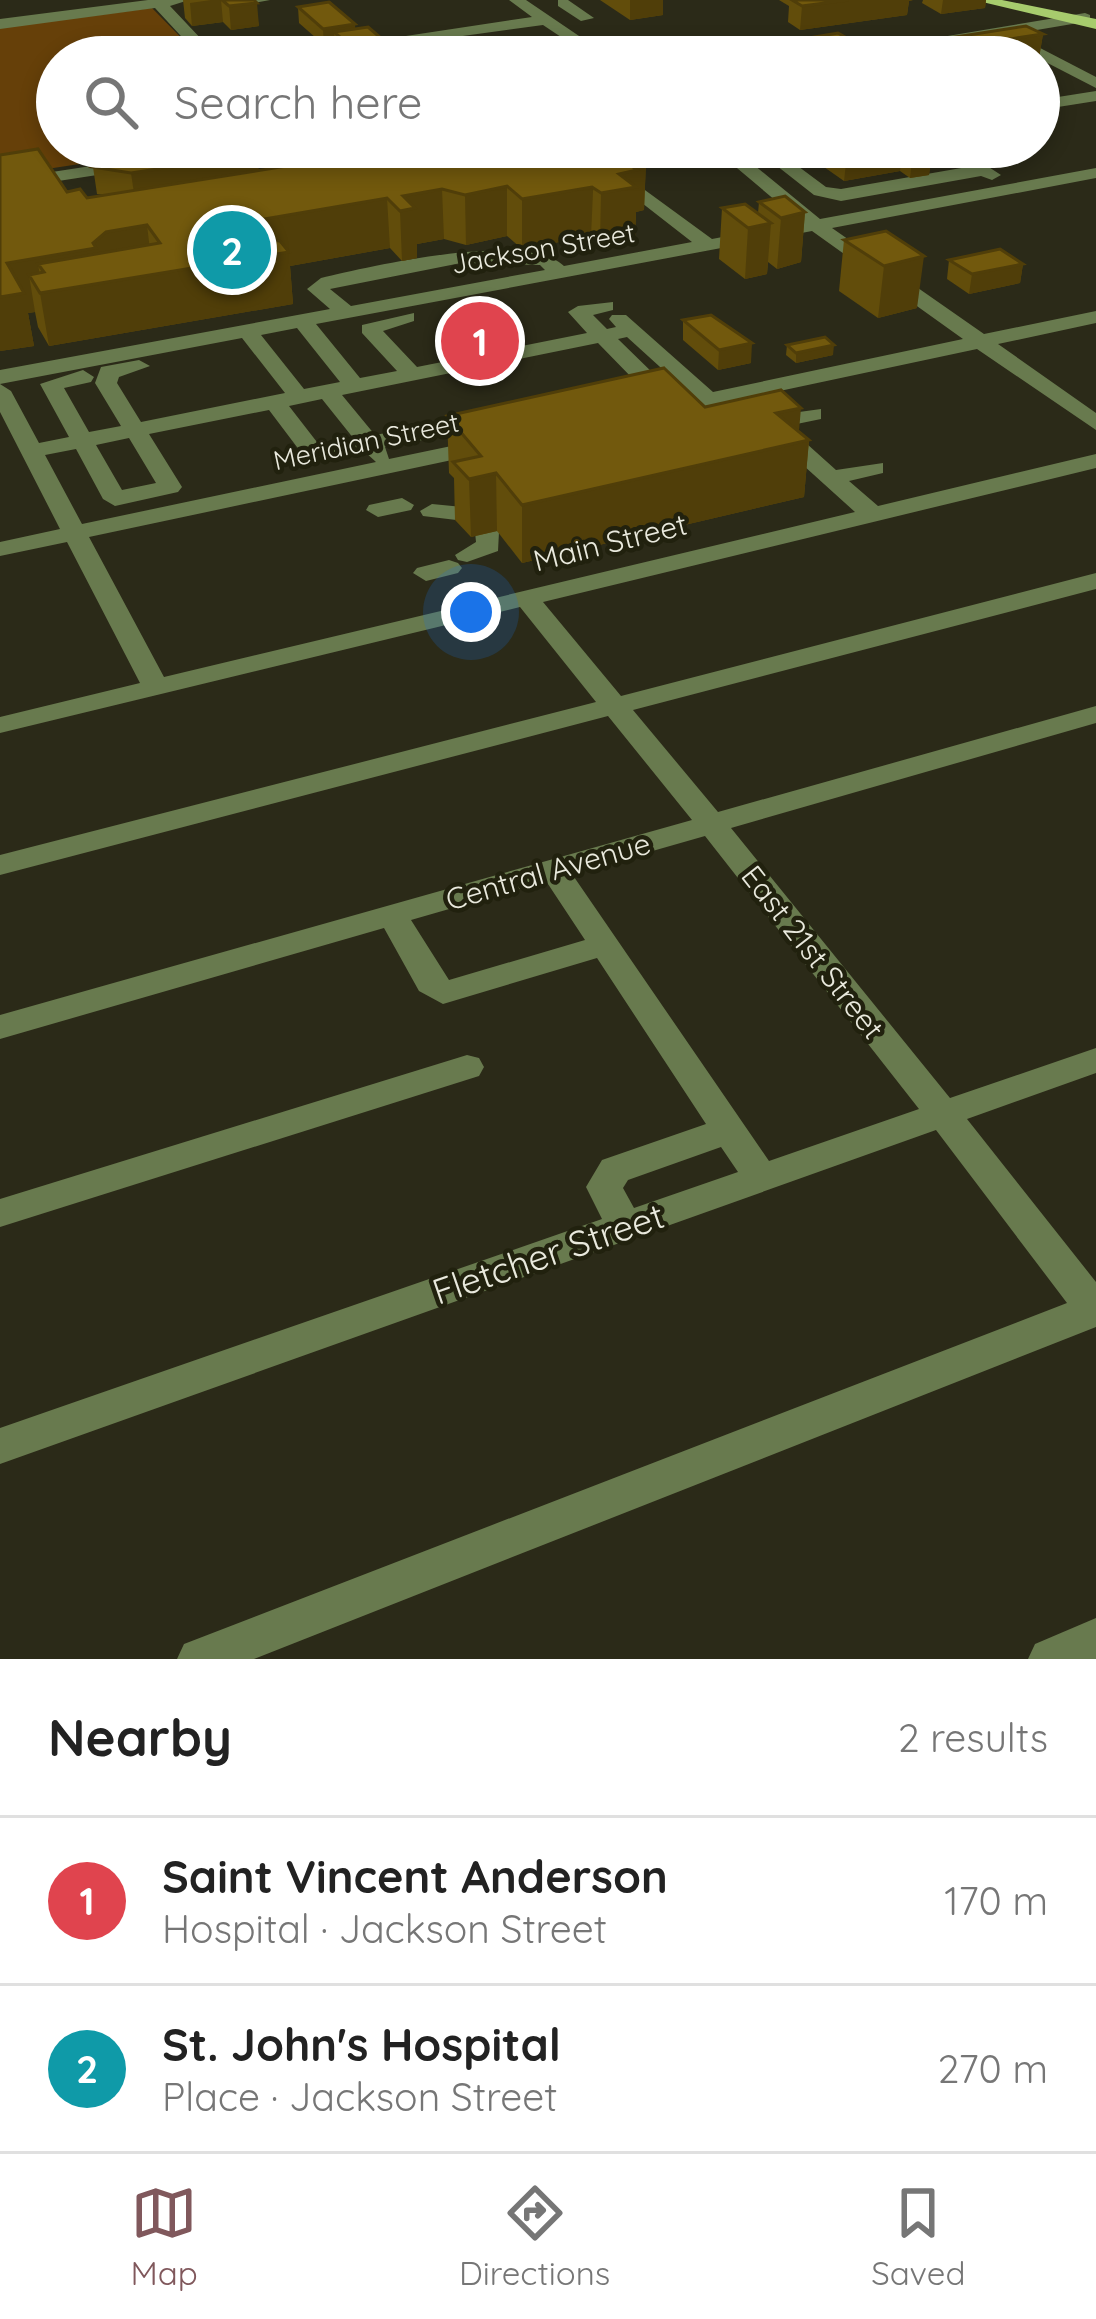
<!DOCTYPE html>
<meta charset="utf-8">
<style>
:root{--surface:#fff;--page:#f6f6f6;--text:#222;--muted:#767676;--line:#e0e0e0;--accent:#80585c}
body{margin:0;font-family:Quicksand,sans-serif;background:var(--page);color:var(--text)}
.you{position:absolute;left:471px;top:612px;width:42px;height:42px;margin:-30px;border:9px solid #fff;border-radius:50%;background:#1a73e8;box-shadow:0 0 0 18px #1a73e833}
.badge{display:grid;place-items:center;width:78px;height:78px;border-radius:50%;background:var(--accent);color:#fff;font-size:39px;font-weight:700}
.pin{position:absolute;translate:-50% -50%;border:6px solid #fff;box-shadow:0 3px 12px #0006}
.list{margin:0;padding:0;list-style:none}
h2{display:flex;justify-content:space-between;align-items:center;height:156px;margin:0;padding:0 48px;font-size:51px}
h2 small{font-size:39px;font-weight:400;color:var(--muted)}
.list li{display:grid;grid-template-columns:78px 1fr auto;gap:36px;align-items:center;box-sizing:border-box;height:168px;padding:0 48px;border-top:3px solid var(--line)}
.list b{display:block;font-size:45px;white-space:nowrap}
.list p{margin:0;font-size:39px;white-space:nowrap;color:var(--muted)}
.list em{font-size:39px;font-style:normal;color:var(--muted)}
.icon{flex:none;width:66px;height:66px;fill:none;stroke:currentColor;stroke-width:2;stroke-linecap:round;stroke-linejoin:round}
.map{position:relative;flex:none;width:1096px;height:1659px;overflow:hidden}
.search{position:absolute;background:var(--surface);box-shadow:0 6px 18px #0003;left:36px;right:36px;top:36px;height:132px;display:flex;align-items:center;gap:30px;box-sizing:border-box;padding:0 42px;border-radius:66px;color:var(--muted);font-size:45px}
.sheet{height:492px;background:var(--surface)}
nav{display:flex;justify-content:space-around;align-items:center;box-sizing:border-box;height:168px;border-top:3px solid var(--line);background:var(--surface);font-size:33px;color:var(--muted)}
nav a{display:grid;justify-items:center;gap:6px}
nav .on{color:var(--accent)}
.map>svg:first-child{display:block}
.green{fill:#664009}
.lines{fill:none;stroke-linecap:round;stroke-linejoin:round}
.minor{fill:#687a4e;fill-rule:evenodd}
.major{fill:#a7cc6d;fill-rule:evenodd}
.wall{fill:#624d0b}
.shaded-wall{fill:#503e09;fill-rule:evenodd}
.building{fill:#72590d;stroke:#503e09;stroke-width:3}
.labels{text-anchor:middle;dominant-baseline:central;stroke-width:9;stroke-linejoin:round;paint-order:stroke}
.far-street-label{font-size:27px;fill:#e9e9dd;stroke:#21210e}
.street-label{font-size:30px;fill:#e9e9dd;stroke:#21210e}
.near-street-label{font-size:36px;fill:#e9e9dd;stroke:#21210e}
</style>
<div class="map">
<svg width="1096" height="1659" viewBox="0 0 1096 1659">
<rect width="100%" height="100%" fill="#2b2a18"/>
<!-- green -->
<path class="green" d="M 152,8 L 200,57 L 57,57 L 57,147 L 193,147 L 0,176 L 0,28 Z"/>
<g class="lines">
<!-- minor -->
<g class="minor">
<path d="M 148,0 L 189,0 L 170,6 L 204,42 L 204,48 L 192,48 L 155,8 L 0,29 L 0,19 Z"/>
<path d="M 227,0 L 270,0 L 215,10 L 208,6 Z"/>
<path d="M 509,0 L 526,0 L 610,57 L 591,57 L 543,25 L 310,57 L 267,57 L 532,17 Z"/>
<path d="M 558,0 L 568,0 L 594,18 L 581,21 L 558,6 Z"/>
<path d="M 1085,13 L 1090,15 L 1090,21 L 1013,34 L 1096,77 L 1096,88 L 1003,40 L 1001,35 L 861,57 L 822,57 Z"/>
<path d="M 1096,91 L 1096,101 L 1039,110 L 1039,100 Z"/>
<path d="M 712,147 L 732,147 L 820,219 L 1096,168 L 1096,178 L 832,228 L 984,334 L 1096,311 L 1096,323 L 998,344 L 1096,413 L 1096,430 L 977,349 L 662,416 L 651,409 L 654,404 L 692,396 L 627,337 L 618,339 L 660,380 L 660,390 L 622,397 L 622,387 L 637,383 L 598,343 L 342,395 L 375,435 L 488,414 L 499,421 L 488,428 L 385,447 L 389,459 L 485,439 L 496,446 L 485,453 L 89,537 L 164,677 L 855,512 L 762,428 L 759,423 L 770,416 L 821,409 L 821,419 L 787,426 L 836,470 L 883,463 L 883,473 L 849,481 L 878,506 L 1096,454 L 1096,468 L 543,602 L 621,696 L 1096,573 L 1096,589 L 633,710 L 718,812 L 1096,706 L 1096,723 L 731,828 L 950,1098 L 1096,1048 L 1096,1073 L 967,1119 L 1096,1282 L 1096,1327 L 254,1659 L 177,1659 L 184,1644 L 1067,1303 L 936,1130 L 0,1464 L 0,1428 L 602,1219 L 586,1187 L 602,1160 L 706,1124 L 597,958 L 443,1004 L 419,991 L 384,928 L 0,1039 L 0,1015 L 692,820 L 608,716 L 0,875 L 0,855 L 596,702 L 520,607 L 0,733 L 0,717 L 140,683 L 67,542 L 0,556 L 0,542 L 60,529 L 0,412 L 0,384 L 11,391 L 39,443 L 69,437 L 40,384 L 83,370 L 94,377 L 91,382 L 64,388 L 89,432 L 121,426 L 95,383 L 101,367 L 139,360 L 150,366 L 119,377 L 117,383 L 141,422 L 285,393 L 242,338 L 0,384 L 0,370 L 330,309 L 307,289 L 321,278 C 372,266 525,230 564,266 L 692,242 L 606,175 L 606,167 L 612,166 L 712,239 L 801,222 ZM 812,231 L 963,339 L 713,392 L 626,315 L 612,315 L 609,319 L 616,327 L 607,329 L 593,315 L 613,310 L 613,302 L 578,306 L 568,312 L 587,333 L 417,367 L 383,331 L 414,321 L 414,313 L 362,325 L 362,333 L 397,371 L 360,378 L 316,324 ZM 461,263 L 540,265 L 545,270 L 351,306 L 330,289 ZM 297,328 L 340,382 L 304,389 L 261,335 ZM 322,399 L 354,439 L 320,446 L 289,406 ZM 269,410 L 306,459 L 364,451 L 376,462 L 82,524 L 45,455 L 76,449 L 103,499 L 115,506 L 178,492 L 182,487 L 149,434 ZM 129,438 L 156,483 L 122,490 L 96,445 ZM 705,836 L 919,1109 L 769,1161 L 572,874 ZM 546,881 L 585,940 L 449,980 L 411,920 ZM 721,1147 L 738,1172 L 634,1208 L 623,1188 L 628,1180 Z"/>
<path d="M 937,147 L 958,147 L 1001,175 L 992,180 L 981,176 L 841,201 L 814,195 L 772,162 L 787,158 L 826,187 L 841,189 L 967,167 Z"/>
<path d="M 130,160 L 136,161 L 136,169 L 0,190 L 0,180 Z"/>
<path d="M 402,498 L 414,505 L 411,510 L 378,517 L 366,510 L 369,505 Z"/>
<path d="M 432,504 L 473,508 L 485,515 L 473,522 L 423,516 L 420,511 Z"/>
<path d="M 487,525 L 499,532 L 498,551 L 467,562 L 458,560 L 455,555 L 476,542 L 475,532 Z"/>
<path d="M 449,560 L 458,563 L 462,568 L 458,573 L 426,581 L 413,573 L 417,568 Z"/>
<path d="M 467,1055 L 479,1058 L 484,1067 L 479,1076 L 0,1227 L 0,1199 Z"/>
<path d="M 1096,1618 L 1096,1659 L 1028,1659 L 1035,1644 Z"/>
</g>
<!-- major -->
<path class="major" d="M 974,0 L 1002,0 L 1096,19 L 1096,29 Z"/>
</g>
<!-- wall -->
<g class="wall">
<path d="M 183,0 L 254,0 L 259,26 L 231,30 L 223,22 L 192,26 L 185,18 Z"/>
<path d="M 600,0 L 663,0 L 663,15 L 630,20 Z"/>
<path d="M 779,0 L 913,0 L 909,1 L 907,15 L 800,30 L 788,22 L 789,6 Z"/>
<path d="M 923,0 L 986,0 L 985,8 L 941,14 L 922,3 Z"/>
<path d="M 298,7 L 355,29 L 403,57 L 337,57 L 335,44 L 324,45 L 299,23 Z"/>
<path d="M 1026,26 L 1043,34 L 1039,58 L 928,57 L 930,41 Z"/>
<path d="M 275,147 L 595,147 L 595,162 L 646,161 L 644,210 L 636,212 L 635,237 L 600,243 L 591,236 L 522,249 L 507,236 L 466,245 L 444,239 L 417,244 L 417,258 L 402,261 L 390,248 L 290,266 L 293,304 L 49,346 L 38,327 L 35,312 L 28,313 L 34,346 L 0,351 L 0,155 L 67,192 L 87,198 L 105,195 L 97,194 L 93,167 L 140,160 L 259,171 L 280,167 L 276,163 Z"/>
<path d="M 815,147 L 946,147 L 944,164 L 930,167 L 929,175 L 910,178 L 900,171 L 844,181 L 814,160 Z"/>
<path d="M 759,202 L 805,212 L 801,262 L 777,269 L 768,262 L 767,274 L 745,279 L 719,259 L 722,208 L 758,213 Z"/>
<path d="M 886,231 L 917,308 L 878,318 L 839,291 L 844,240 Z"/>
<path d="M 949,260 L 1023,264 L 1020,283 L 969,294 L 947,279 Z"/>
<path d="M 683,320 L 751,363 L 718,370 L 683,340 Z"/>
<path d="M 787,345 L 833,355 L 796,363 L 786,355 Z"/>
<path d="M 705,407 L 799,432 L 809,440 L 804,497 L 522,563 L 497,531 L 471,537 L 455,520 L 454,478 L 449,473 L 447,416 Z"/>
</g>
<!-- shaded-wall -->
<g class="shaded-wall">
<path d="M 211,0 L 221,0 L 223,22 L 192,26 L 190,3 Z"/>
<path d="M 630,0 L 663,0 L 663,15 L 630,20 Z"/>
<path d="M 805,0 L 913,0 L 909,1 L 907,15 L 800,30 L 802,6 Z"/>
<path d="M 943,0 L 986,0 L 985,8 L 941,14 Z"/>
<path d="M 257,3 L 259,26 L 231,30 L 229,6 Z"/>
<path d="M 355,24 L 356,41 L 334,32 L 335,44 L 324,45 L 323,29 Z"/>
<path d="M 1043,34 L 1039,58 L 944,57 L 945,49 Z"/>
<path d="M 589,147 L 595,147 L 591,236 L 522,249 L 522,199 L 578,153 Z"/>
<path d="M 891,147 L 903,147 L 900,171 L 844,181 L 847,155 Z"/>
<path d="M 922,147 L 946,147 L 944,164 L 930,167 L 929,175 L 910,178 L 913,151 Z"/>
<path d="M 257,154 L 260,180 L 135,200 L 131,173 Z"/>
<path d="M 646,161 L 644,210 L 636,212 L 635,237 L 600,243 L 601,193 L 629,164 Z"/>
<path d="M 507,186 L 507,236 L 466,245 L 465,195 Z"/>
<path d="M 442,189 L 444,239 L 417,244 L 417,258 L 402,261 L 400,211 L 403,196 Z"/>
<path d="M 387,198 L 390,248 L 290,266 L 293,304 L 49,346 L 40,293 L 29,275 L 35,312 L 28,313 L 34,346 L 0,351 L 0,297 L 7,263 L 93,243 L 106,232 L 147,225 L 153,275 L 258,220 ZM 38,264 L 44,272 L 43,293 Z"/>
<path d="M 805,212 L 801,262 L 777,269 L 781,218 Z"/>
<path d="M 771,223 L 767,274 L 745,279 L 748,228 Z"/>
<path d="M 924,256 L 917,308 L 878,318 L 884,266 Z"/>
<path d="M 1023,264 L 1020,283 L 969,294 L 972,274 Z"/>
<path d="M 752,343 L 751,363 L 718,370 L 719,350 Z"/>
<path d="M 834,345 L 833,355 L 796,363 L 796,353 Z"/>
<path d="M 801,408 L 798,442 L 809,440 L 804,497 L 522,563 L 522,505 L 776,413 Z"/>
<path d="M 496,473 L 497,531 L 471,537 L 469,479 Z"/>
</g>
<!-- building -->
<g class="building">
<path d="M 222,0 L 254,0 L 257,3 L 229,6 Z"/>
<path d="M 792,0 L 848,0 L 802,6 Z"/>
<path d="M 329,2 L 355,24 L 323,29 L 298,7 Z"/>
<path d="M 1026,26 L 1043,34 L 945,49 L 930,41 Z"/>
<path d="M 368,27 L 403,57 L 363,57 L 334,32 Z"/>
<path d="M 838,33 L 880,57 L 695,57 Z"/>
<path d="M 256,41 L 273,57 L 233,57 L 222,46 Z"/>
<path d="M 556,48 L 568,57 L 541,57 L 534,51 Z"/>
<path d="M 200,147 L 243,147 L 251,148 L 257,154 L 131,173 L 93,167 L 117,157 L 140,160 L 164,149 L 187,153 Z"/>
<path d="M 299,147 L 589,147 L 578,153 L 589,163 L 637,155 L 646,161 L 629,164 L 637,170 L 619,174 L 636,187 L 601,193 L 592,187 L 522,199 L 507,186 L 465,195 L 442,189 L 403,196 L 415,208 L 400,211 L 387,198 L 258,220 L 271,240 L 280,241 L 289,252 L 40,293 L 29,275 L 44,272 L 38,264 L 160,243 L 147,225 L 106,232 L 93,243 L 96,248 L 7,263 L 24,293 L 0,297 L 0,155 L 38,149 L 67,192 L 80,189 L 87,198 L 312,162 Z"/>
<path d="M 836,147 L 891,147 L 847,155 Z"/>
<path d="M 906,147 L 930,147 L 932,148 L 913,151 Z"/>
<path d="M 785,196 L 805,212 L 781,218 L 759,202 Z"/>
<path d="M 745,204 L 771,223 L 748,228 L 722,208 Z"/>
<path d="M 886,231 L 924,256 L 884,266 L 844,240 Z"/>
<path d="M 1000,249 L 1023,264 L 972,274 L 949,260 Z"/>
<path d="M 711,315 L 752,343 L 719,350 L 683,320 Z"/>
<path d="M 825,337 L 834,345 L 796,353 L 787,345 Z"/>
<path d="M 664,368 L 705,407 L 781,390 L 801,408 L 776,413 L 809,440 L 522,505 L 496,473 L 469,479 L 453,462 L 481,456 L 447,416 Z"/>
</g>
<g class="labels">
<!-- far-street labels -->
<g class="far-street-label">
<text transform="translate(543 248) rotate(-10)">Jackson Street</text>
<text transform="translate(366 441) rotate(-12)">Meridian Street</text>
</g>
<!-- street labels -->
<g class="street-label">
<text transform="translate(610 542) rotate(-14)">Main Street</text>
<text transform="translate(548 871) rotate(-16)">Central Avenue</text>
<text transform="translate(813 952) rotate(52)">East 21st Street</text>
</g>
<!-- near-street labels -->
<g class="near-street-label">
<text transform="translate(548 1253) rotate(-19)">Fletcher Street</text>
</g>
</g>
</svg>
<div class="you"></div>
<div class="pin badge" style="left:480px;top:341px;background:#e0444e">1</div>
<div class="pin badge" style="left:232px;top:250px;background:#0f9aa8">2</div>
<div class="search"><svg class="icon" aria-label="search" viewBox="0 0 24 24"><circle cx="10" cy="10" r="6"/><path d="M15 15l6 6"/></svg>Search here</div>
</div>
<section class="sheet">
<h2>Nearby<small>2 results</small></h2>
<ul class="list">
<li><span class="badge" style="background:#e0444e">1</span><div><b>Saint Vincent Anderson</b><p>Hospital · Jackson Street</p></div><em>170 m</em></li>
<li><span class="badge" style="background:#0f9aa8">2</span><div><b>St. John's Hospital</b><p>Place · Jackson Street</p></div><em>270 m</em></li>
</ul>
</section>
<nav>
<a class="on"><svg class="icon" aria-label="map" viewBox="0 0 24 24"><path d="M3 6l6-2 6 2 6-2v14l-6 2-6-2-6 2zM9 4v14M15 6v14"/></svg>Map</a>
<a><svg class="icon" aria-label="directions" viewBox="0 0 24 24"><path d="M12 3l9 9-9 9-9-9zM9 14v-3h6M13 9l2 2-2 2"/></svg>Directions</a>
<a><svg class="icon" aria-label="saved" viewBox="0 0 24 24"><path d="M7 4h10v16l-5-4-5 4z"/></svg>Saved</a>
</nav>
